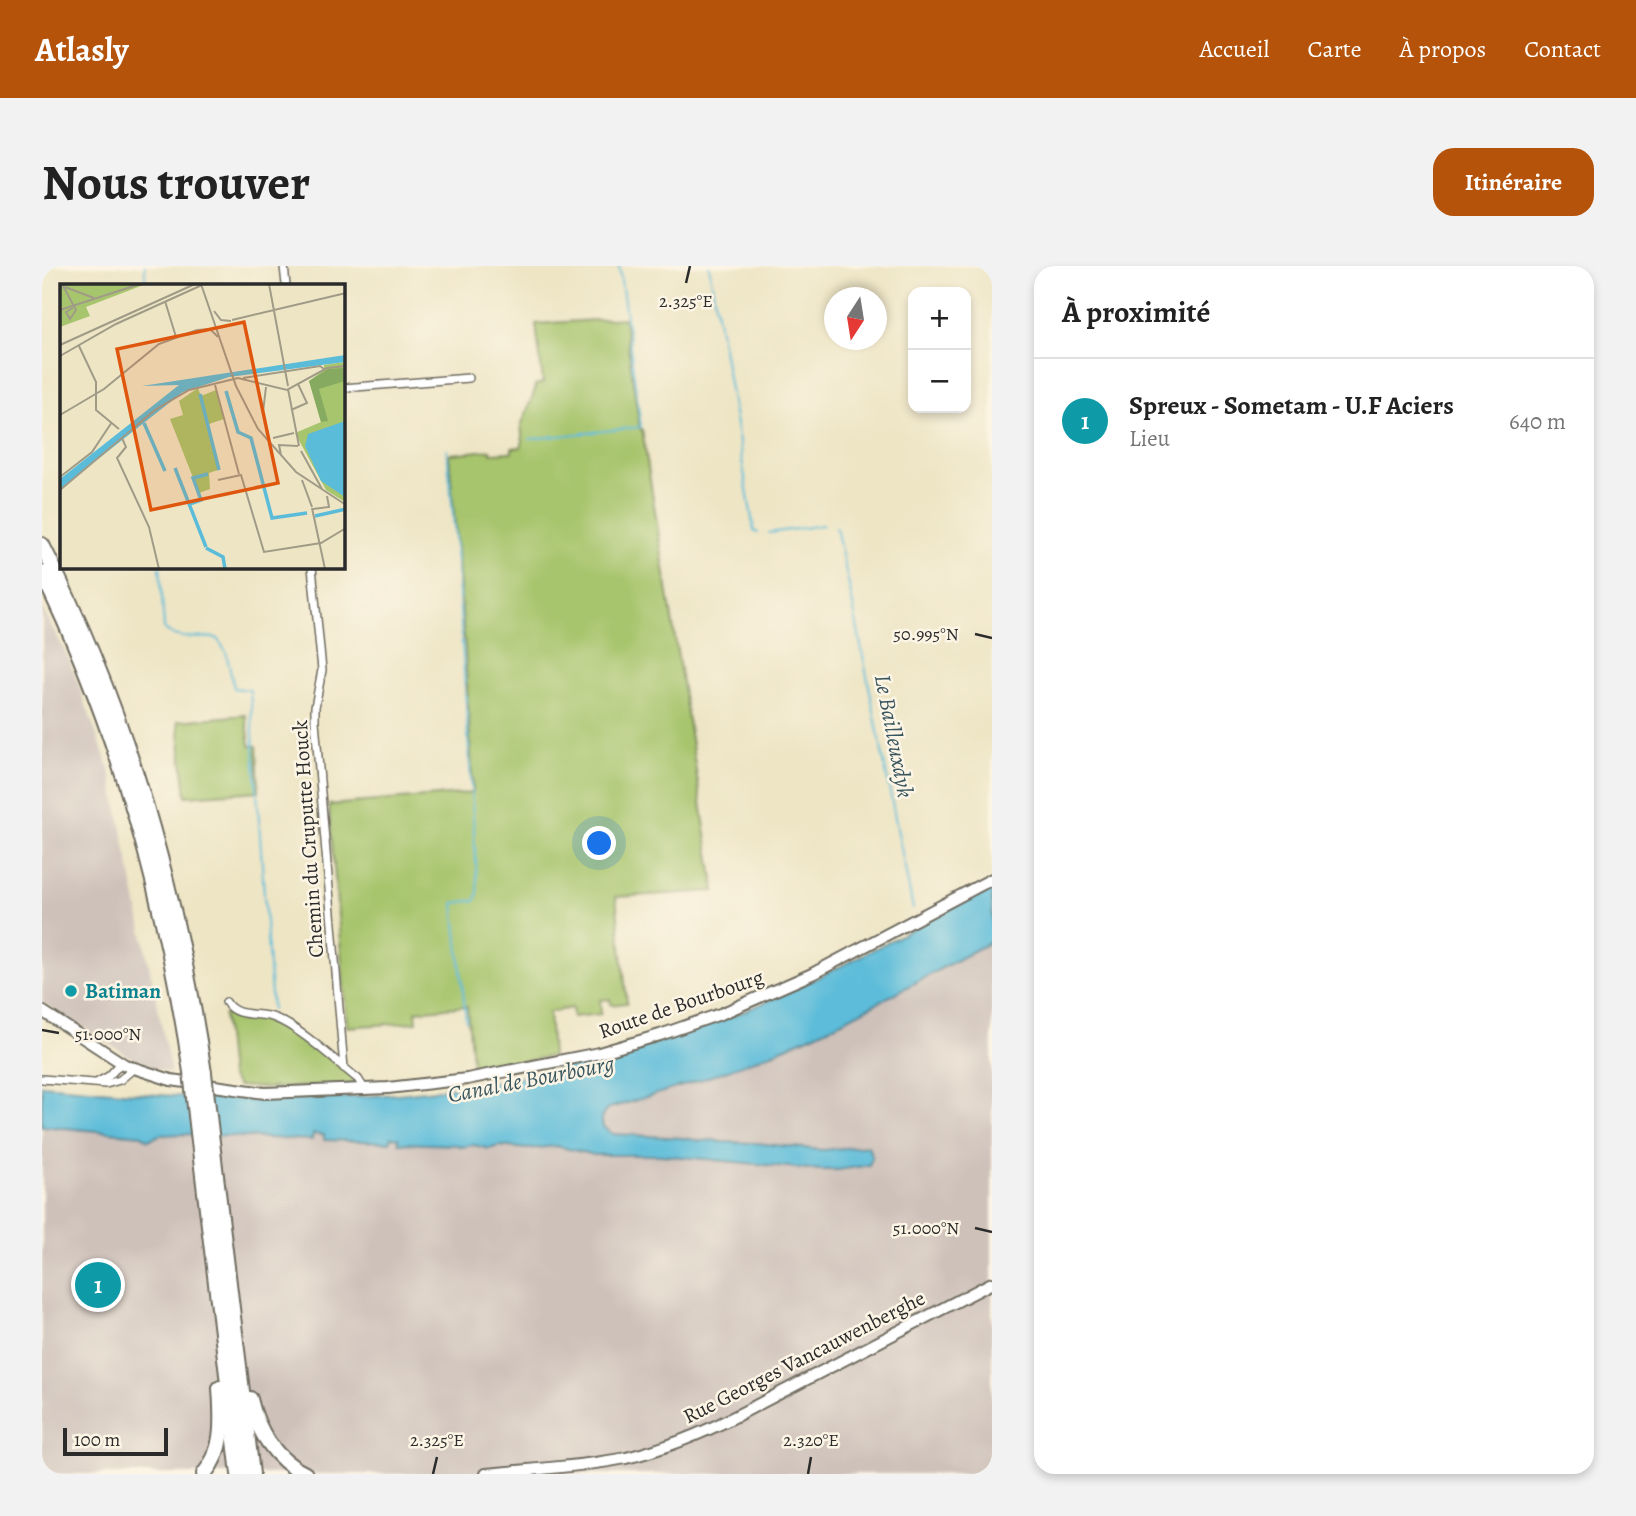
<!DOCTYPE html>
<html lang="fr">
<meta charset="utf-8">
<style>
:root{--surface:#fff;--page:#f2f2f2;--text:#222;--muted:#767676;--line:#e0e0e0;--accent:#b45309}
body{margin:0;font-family:Alegreya,serif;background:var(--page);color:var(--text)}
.controls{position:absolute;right:21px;top:21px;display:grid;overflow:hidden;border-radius:14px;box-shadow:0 4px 10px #0003}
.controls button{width:63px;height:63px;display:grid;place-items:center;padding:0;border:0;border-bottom:2px solid var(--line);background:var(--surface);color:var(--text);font:35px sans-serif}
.compass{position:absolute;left:782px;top:21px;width:63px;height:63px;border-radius:50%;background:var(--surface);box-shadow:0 4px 10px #0003;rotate:192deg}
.scale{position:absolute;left:21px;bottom:18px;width:105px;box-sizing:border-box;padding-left:7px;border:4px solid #2b2b2b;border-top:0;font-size:19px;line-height:24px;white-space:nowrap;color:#2b2b2b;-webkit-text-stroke:5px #fcf5e5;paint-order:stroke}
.you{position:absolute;left:558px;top:578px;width:24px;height:24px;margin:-18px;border:5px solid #fff;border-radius:50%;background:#1a73e8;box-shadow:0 0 0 10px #1a73e833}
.badge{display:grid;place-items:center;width:46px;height:46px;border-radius:50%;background:var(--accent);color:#fff;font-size:23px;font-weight:700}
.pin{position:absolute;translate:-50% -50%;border:4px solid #fff;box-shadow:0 2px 7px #0006}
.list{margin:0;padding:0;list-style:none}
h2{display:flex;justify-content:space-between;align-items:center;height:91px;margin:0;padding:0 28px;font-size:30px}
h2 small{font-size:23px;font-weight:400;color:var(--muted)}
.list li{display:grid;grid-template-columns:46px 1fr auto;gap:21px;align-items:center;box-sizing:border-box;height:126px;padding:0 28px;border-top:2px solid var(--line)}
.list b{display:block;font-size:26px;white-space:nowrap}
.list p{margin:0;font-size:23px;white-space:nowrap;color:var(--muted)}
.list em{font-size:23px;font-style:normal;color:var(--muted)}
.map{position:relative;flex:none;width:950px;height:1208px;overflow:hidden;border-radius:21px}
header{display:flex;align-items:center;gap:42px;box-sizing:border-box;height:98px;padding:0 35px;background:var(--accent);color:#fff}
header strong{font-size:33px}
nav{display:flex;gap:38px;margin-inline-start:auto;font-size:24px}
.intro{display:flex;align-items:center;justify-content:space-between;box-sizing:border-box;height:168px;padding:0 42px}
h1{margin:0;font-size:49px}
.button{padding:18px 32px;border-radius:21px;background:var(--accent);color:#fff;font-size:24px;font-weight:700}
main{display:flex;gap:42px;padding:0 42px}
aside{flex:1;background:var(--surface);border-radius:21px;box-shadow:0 4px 10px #0003}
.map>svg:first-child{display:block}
.industrial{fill:#cec1ba}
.green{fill:#a7c56d;stroke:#69784c;stroke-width:2}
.water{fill:#5bbcd9;stroke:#437482;stroke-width:2}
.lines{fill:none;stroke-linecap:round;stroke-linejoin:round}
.stream{stroke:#5bbcd9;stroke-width:2}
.street-casing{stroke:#6f6c61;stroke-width:10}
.secondary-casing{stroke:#6f6c61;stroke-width:14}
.highway-casing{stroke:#6f6c61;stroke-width:18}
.street{stroke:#fff;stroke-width:7}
.secondary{stroke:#fff;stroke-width:10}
.highway{stroke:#fff;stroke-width:14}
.highway-bridge-casing{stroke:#6f6c61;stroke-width:18;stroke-linecap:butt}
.highway-bridge{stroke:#fff;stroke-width:14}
.ticks{fill:none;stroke:#2b2b2b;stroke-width:2.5}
.culture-dot{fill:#0f9aa8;stroke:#fcf5e5;stroke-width:2.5}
.labels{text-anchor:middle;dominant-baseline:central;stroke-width:5;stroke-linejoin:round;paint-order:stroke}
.street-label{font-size:21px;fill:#2b2b2b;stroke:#fcf5e5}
.culture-label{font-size:21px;font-weight:bold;fill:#0d838f;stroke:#fcf5e5;text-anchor:start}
.water-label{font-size:23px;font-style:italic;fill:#39565f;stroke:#fcf5e5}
.inset-river{fill:none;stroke:#5bbcd9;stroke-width:3.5}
.inset-road{fill:none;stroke:#a09b87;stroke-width:2}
.view{fill:#df570e;fill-opacity:0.15;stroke:#df570e;stroke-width:3.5}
.inset-edge{fill:none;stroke:#2b2b2b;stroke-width:3.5}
.ticks-label{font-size:18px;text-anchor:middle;fill:#2b2b2b;stroke:#fcf5e5;stroke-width:5;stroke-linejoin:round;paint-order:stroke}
</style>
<header>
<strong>Atlasly</strong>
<nav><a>Accueil</a><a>Carte</a><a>À propos</a><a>Contact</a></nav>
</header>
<div class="intro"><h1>Nous trouver</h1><a class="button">Itinéraire</a></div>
<main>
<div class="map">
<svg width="950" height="1208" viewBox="0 0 950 1208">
<rect width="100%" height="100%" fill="#fcf5e5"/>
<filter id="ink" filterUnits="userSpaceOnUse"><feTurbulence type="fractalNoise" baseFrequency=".0143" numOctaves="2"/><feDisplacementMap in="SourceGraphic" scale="14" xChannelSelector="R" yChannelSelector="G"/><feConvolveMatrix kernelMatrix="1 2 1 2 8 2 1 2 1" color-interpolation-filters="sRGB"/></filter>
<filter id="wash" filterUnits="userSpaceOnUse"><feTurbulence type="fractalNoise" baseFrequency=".00686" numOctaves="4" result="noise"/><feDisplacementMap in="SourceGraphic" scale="28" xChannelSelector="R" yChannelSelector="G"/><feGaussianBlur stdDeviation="1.57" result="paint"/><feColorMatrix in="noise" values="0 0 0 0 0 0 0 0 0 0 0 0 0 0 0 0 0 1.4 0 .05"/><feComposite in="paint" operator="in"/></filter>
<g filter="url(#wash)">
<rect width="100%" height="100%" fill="#eee5c5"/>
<!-- industrial -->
<g class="industrial">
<path d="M 0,342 L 27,393 L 68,505 L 129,807 L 101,799 L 0,736 Z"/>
<path d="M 950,675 L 950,1208 L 0,1208 L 0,860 L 100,869 L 108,874 L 118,869 L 141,868 L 270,874 L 271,868 L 282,869 L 282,874 L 348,876 L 348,871 L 357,872 L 358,877 L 432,879 L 447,883 L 457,880 L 485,883 L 514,880 L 552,889 L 619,889 L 778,904 L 796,904 L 827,899 L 830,891 L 826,880 L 780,884 L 714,877 L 660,875 L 641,872 L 571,868 L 560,861 L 559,852 L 566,843 L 571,841 L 614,829 L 738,783 L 791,759 Z"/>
</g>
<!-- green -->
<g class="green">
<path d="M 582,52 L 598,163 L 600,163 L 673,625 L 574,631 L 585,737 L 569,739 L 568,733 L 558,734 L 559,748 L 531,751 L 530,742 L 507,746 L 510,790 L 431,805 L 425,740 L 374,745 L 375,756 L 305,761 L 287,539 L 431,527 L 423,382 L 407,188 L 449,184 L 449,187 L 470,186 L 470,182 L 479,181 L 481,175 L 479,160 L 493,124 L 493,119 L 501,117 L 494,58 Z"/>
<path d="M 204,449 L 208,480 L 215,480 L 217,525 L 144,530 L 136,455 Z"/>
<path d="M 197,748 L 239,755 L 313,813 L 313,817 L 301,820 L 223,822 L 195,820 L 188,810 L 182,749 Z"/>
</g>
<!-- water -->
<path class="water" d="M 950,620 L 950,675 C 897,703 844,734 790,760 C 720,794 646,820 571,841 L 565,843 L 559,852 L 561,861 L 571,868 L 641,872 L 660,875 L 671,874 L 679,876 L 714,877 L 780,884 L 826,880 L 830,891 L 827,899 L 796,904 L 778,904 L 619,889 L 552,889 L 514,880 L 485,883 L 457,880 L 447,883 L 432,879 L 419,881 L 415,879 L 357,877 L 357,872 L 349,871 L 348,876 L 282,874 L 282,869 L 271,868 L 270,874 L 141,868 L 118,869 L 106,874 L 100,869 L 0,860 L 0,819 C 72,825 144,833 217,833 C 370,835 526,812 670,758 C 767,721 858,669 950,620 Z"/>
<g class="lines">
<!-- stream -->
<g class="stream">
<path d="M 103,0 L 103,19"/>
<path d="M 667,0 L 712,265 L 716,267"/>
<path d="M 488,173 L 599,161 L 577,0"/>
<path d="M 405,184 L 414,282 L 436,628 L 434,634 L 412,637 L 424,755"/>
<path d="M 794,262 L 808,324 L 871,643"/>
<path d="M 727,267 L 781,259"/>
<path d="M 118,301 L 122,362 C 133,376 158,370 175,372 L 184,386 L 192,422 L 208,424 L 230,744"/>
</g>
</g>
</g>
<g filter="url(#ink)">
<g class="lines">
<!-- street casing -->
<g class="street-casing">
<g id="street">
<path d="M 242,0 L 244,19"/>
<path d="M 301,122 L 427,112"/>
<path d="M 270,301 L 280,404 L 273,441 L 273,455 L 302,802"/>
<path d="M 184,736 C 193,752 215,746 230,751 C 257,760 293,795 316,813 L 323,824"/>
<path d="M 0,813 L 64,818 L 78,814 L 91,803"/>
<path d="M 56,816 L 67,810 L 79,797"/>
</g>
</g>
<!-- secondary casing -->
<g class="secondary-casing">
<g id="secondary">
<path d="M 0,745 L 83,799 L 129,814 L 223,827 L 346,822 L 425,813 L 557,787 L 618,769 L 681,747 L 770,708 L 950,613"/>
<path d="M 444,1208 C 491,1203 538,1201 584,1192 C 622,1183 659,1168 694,1150 L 950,1017"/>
</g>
</g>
<!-- highway casing -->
<g class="highway-casing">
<g id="highway">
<path d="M 0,279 C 86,447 134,622 162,807"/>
<path d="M 0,307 C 78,465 123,633 149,806"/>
<path d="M 159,893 L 197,1208"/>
<path d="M 172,893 L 210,1208"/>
<path d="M 208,1133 C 215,1164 233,1194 263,1208"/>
<path d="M 162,1208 C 183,1183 180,1153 178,1122"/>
</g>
</g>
<!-- street -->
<use href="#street" class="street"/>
<!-- secondary -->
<use href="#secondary" class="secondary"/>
<!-- highway -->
<use href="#highway" class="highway"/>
<!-- highway-bridge casing -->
<g class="highway-bridge-casing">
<g id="highway-bridge">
<path d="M 149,806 L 159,893"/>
<path d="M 162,807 L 172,893"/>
</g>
</g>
<!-- highway-bridge -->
<use href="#highway-bridge" class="highway-bridge"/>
</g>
</g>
<!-- ticks -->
<path class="ticks" d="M 644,17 L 648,0M 933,368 L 950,372M 0,764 L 17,767M 933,962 L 950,966M 391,1208 L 395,1191M 766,1208 L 769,1191"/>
<!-- markers -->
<circle class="culture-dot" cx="29" cy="725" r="7"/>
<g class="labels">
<!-- street labels -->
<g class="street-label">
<text transform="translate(266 573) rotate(-94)">Chemin du Cruputte Houck</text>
<text transform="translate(639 738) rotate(-19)">Route de Bourbourg</text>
<text transform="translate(762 1091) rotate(-27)">Rue Georges Vancauwenberghe</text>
</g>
<!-- culture labels -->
<g class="culture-label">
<text x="43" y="725">Batiman</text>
</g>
<!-- water labels -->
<g class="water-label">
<text transform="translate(852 470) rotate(79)">Le Bailleuxdyk</text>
<text transform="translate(489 813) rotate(-11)">Canal de Bourbourg</text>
</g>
</g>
<!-- overview -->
<g transform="translate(18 18)">
<rect width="285" height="285" fill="#eee5c5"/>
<path d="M 0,0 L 86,0 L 26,23 L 30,32 L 0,43 ZM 285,78 L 285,218 L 266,206 L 235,149 L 261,138 L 249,97 L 264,86 L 264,81 ZM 138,104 L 141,112 L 156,106 L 164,135 L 146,141 L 158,186 L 149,189 L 150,205 L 139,209 L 110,135 L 123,131 L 119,117 Z" fill="#a7c56d"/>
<path d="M 284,84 L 285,97 L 259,105 L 268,137 L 261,138 L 249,97 L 268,85 Z" fill="#85aa60"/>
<path d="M 285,71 L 285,78 L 169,93 L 123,108 L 0,205 L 0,195 L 119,101 L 82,102 ZM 285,137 L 285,213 L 261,197 L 245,162 L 248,150 Z" fill="#5bbcd9"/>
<path class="inset-river" d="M 166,107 L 178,148 L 191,154 L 212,234 L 247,229M 140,110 L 159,186M 84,139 L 105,187M 115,184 L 146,263M 130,220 L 141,216 L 133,194 L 148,190M 255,232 L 286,225M 146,264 L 163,273 L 165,285"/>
<path class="inset-road" d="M 2,0 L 16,26 L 10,35 L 6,28 L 13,24M 141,0 L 176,102 L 198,145 L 236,188 L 286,221M 209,0 L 228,102M 5,3 L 34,14M 105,17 L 116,53M 0,26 L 80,0M 154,27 L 161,36 L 171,37M 172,36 L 286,9M 137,46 L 150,45 L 158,53M 0,61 L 135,0M 19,62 L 36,98 L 36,126 L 59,145M 0,72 L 56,40 L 142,1M 183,94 L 260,82 L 264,85M 155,101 L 179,190M 228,105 L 239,162M 231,126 L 247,119 L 238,100M 203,128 L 206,103M 0,131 L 44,105 L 99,60 L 137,46M 62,154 L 66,163 L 57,174 L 89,243 L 99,285M 213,154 L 234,149M 241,167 L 262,205M 221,171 L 219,161 L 238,162M 0,193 L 32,168 L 52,138M 158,196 L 181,191 L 204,268 L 261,259 L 286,244M 242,196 L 252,223M 0,206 L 95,126 L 129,106 L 178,94 L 227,106 L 267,84 L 286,82M 252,224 L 265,285M 253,225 L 269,223 L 267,212"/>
<path class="view" d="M 184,38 L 218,199 L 91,226 L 57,65 Z"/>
<rect width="285" height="285" class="inset-edge"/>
</g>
<g class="ticks-label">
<text x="644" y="41">2.325°E</text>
<text x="884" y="374">50.995°N</text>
<text x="66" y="774">51.000°N</text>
<text x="884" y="968">51.000°N</text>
<text x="395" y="1180">2.325°E</text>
<text x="769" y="1180">2.320°E</text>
</g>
</svg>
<div class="controls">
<button>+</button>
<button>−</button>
</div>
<svg class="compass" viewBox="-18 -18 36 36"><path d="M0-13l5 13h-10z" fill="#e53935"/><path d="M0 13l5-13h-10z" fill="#767676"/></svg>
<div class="scale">100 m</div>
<div class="you"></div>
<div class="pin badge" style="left:56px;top:1019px;background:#0f9aa8">1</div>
</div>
<aside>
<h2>À proximité<small></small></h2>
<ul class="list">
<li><span class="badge" style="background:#0f9aa8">1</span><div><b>Spreux - Sometam - U.F Aciers</b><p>Lieu</p></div><em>640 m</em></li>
</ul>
</aside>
</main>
